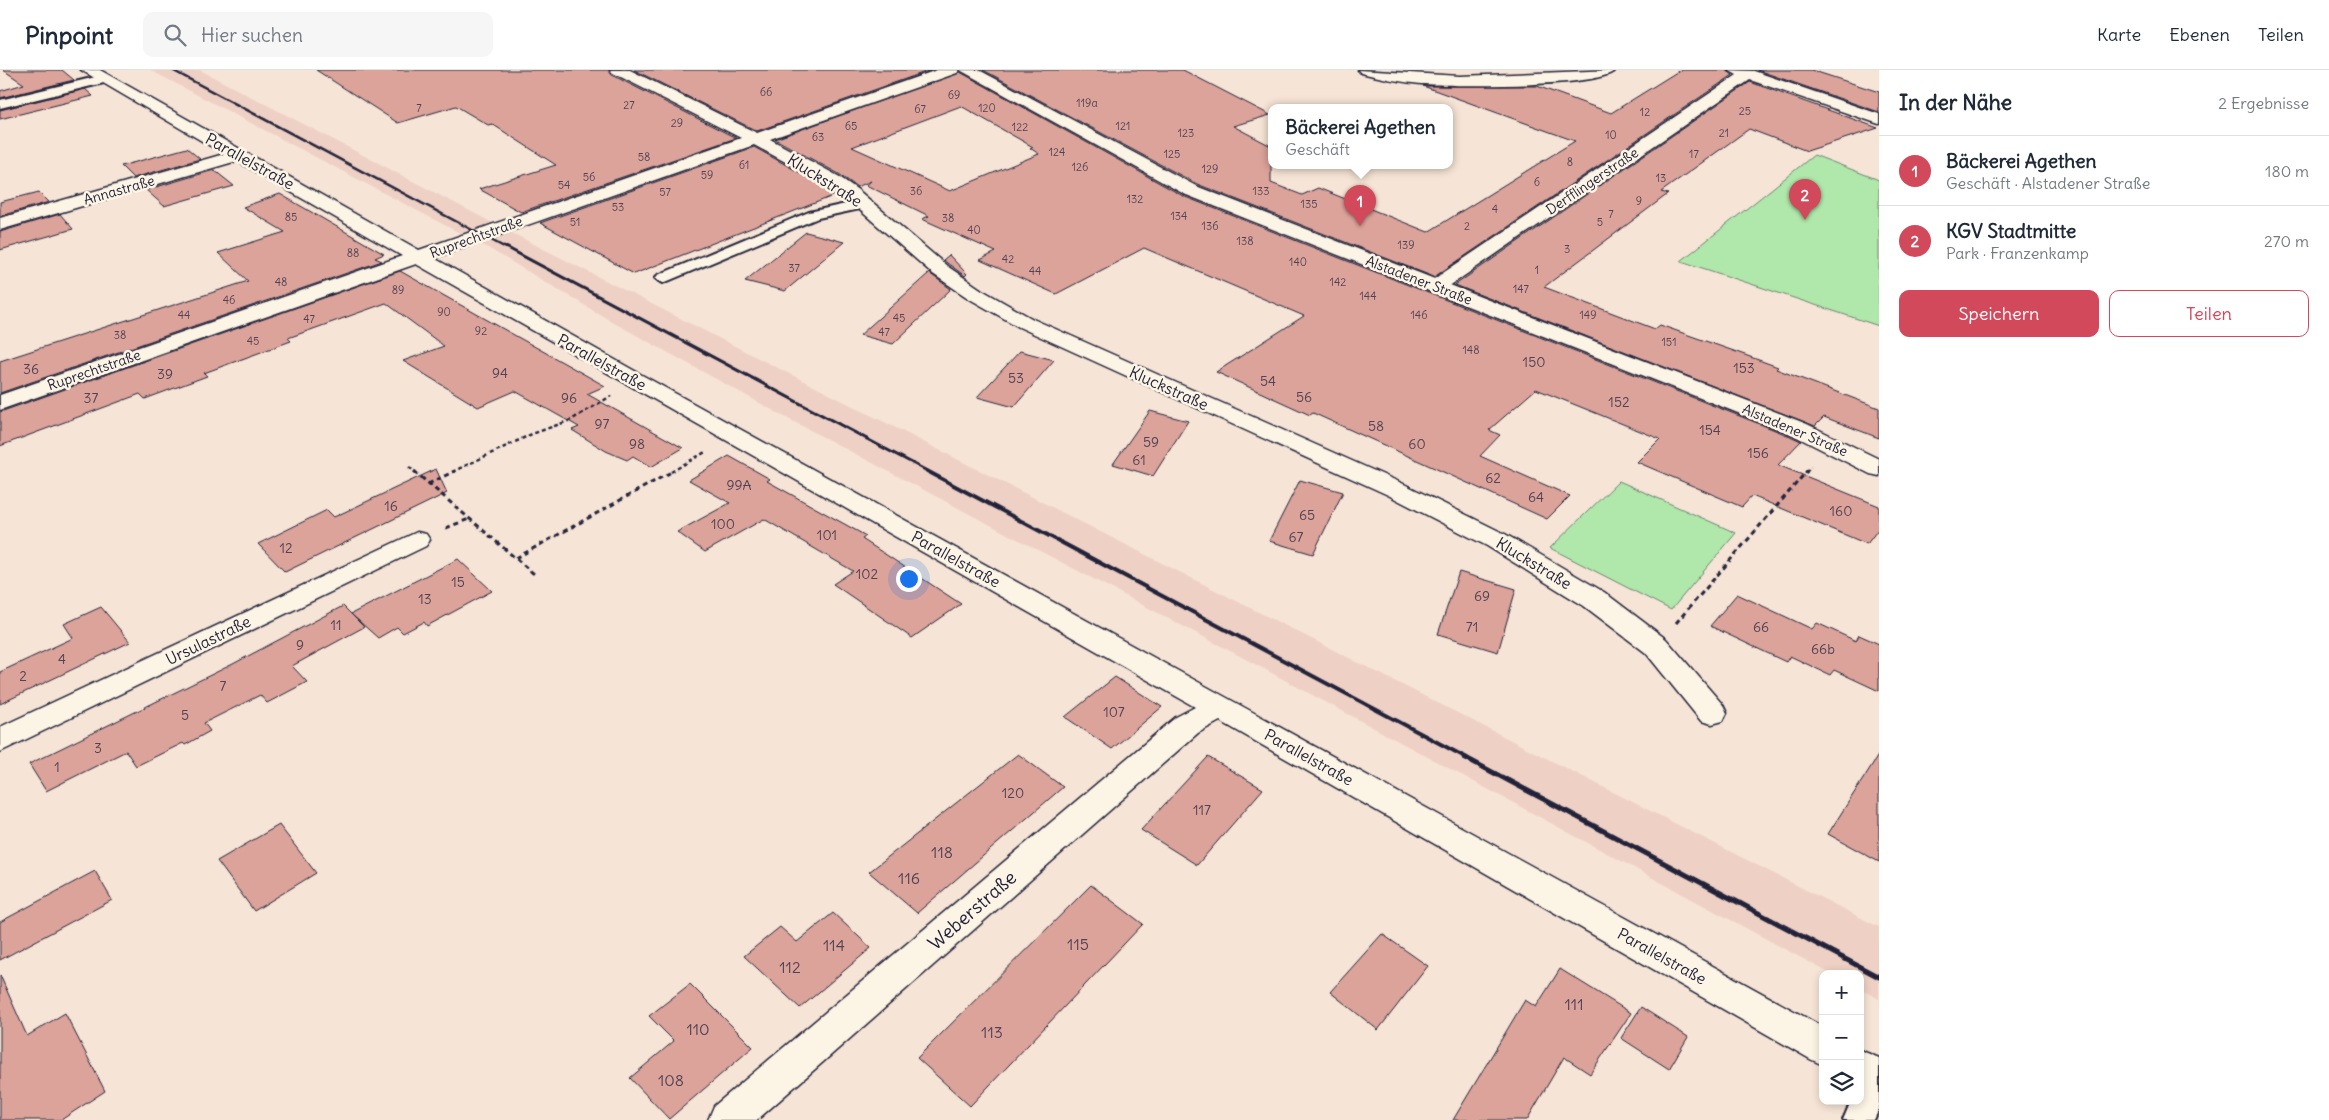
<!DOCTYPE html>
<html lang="de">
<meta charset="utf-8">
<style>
:root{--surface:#fff;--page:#f6f6f7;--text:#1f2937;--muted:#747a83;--line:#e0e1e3;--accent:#d1495b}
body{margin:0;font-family:Delius,sans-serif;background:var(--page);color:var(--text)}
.controls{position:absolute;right:15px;bottom:15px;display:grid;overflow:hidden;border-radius:10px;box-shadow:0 2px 8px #0003}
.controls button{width:45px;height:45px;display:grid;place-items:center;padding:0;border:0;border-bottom:1px solid var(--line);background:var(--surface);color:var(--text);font:25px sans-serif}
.you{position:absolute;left:908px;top:508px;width:18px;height:18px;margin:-12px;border:4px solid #fff;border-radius:50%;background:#1a73e8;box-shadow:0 0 0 8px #1a73e833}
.badge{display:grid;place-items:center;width:32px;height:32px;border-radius:50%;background:var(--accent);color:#fff;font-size:16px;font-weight:700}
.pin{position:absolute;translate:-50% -41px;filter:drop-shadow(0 1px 2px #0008)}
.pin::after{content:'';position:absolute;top:26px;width:18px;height:15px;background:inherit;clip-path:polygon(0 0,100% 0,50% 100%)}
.popup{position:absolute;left:1268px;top:34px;width:185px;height:65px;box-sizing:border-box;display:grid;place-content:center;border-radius:10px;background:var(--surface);filter:drop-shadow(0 1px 4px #0005);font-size:16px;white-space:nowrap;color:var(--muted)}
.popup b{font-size:19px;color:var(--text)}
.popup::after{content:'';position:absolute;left:50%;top:100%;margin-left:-10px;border:10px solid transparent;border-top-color:var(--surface)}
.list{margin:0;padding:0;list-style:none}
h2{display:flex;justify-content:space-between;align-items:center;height:65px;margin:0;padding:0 20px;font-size:21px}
h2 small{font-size:16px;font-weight:400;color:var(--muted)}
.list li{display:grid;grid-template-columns:32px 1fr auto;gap:15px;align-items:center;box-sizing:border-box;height:70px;padding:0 20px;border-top:1px solid var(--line)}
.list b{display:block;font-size:19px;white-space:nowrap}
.list p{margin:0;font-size:16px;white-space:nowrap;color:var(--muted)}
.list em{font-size:16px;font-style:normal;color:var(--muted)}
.actions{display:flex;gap:10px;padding:15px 20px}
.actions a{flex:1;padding:11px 0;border:1px solid var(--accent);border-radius:10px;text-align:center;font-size:18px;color:var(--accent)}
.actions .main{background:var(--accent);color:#fff}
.icon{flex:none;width:28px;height:28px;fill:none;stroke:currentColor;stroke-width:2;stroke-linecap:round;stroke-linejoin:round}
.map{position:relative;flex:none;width:1879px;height:1050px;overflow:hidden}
header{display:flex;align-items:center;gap:30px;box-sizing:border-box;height:70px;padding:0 25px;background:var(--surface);border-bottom:1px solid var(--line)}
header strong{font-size:24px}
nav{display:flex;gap:28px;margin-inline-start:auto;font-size:18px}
.search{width:350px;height:45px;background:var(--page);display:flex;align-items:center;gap:12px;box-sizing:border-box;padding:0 18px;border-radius:10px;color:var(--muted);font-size:19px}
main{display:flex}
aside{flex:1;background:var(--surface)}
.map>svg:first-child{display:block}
.built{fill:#eed1c4}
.green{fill:#b0e7aa;stroke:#698472}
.building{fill:#dca39a;stroke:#22223b;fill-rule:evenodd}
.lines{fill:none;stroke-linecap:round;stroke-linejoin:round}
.lane-casing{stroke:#22223b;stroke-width:4}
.street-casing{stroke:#22223b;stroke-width:3}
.secondary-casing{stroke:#22223b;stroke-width:3}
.path-far1{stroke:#22223b;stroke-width:2.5;stroke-dasharray:4 3;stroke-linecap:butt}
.path{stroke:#22223b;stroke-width:3;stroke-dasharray:5 4;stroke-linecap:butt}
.lane{fill:#fcf5e5;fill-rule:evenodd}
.street{fill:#fcf5e5;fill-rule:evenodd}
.secondary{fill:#fcf5e5;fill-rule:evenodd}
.rail-far3{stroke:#22223b;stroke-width:2.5}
.rail-far2{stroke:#22223b;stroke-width:3}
.rail-far1{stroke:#22223b;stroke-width:4}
.rail{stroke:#22223b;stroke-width:5}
.labels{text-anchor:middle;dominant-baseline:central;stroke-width:5;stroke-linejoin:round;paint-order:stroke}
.far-number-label{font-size:11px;fill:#504253}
.far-street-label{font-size:14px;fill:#22223b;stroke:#fcf5e5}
.number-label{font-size:14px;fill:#504253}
.street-label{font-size:16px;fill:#22223b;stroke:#fcf5e5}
.near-number-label{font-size:16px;fill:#504253}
.near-street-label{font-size:19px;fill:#22223b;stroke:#fcf5e5}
</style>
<header>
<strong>Pinpoint</strong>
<div class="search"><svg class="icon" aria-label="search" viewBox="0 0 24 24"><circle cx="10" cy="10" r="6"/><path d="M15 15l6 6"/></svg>Hier suchen</div>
<nav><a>Karte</a><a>Ebenen</a><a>Teilen</a></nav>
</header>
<main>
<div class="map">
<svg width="1879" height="1050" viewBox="0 0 1879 1050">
<rect width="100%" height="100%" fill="#f6e5d6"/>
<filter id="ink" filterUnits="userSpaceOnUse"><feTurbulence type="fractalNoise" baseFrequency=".02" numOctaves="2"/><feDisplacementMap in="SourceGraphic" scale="10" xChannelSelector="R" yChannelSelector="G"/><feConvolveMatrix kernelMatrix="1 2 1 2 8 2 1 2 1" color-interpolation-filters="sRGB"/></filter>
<g filter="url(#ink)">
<!-- built -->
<path class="built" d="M 150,0 L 200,0 L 514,164 L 1879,857 L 1879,929 L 1860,919 L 1860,904 L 1831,904 L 1253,593 L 783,346 L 616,254 L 488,178 Z"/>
<!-- green -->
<g class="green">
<path d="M 1814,85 L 1879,110 L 1879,256 L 1681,191 Z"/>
<path d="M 1619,411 L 1736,463 L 1671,540 L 1550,478 Z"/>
</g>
<!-- building -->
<g class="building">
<path d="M 3,0 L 62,0 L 74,10 L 0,28 L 0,21 L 24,14 Z"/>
<path d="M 316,0 L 608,0 L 612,5 L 736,68 L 521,142 L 479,119 L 556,95 L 492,54 L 488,55 L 456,36 L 398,53 Z"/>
<path d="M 634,0 L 931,0 L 757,61 Z"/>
<path d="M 983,0 L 1183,0 L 1270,45 L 1233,56 L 1271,76 L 1271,113 L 1302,125 L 1318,118 L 1428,162 L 1575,71 L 1423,16 L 1537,16 L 1611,43 L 1680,0 L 1726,0 L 1733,5 L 1434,207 L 1197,114 Z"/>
<path d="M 1757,0 L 1811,0 L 1879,22 L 1879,42 Z"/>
<path d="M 960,2 L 1183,126 L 1790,366 L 1801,371 L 1778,395 L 1879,436 L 1879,458 L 1867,474 L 1752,426 L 1742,437 L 1637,392 L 1660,369 L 1536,319 L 1489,360 L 1500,365 L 1480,386 L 1570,426 L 1547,449 L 1313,343 L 1310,345 L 1216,302 L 1304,246 L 1144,178 L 1056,224 L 980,190 L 996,182 L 922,149 L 929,146 L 866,115 L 871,111 L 857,117 L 839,104 L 775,69 ZM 961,36 L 1033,77 L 1030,78 L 1039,84 L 950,121 L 852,77 Z"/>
<path d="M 1750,12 L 1878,58 L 1807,81 L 1749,59 L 1661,122 L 1668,124 L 1544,217 L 1655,259 L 1660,255 L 1731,280 L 1778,297 L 1776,299 L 1879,338 L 1879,368 L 1824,347 L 1815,356 L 1455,215 Z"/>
<path d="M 85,19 L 93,26 L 0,49 L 0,40 Z"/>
<path d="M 754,77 L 838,124 L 634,204 L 540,153 Z"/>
<path d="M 187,78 L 200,89 L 133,108 L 121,96 Z"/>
<path d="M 214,100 L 234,116 L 164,136 L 146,120 Z"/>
<path d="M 39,122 L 49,132 L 0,146 L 0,132 Z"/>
<path d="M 280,124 L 384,184 L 375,188 L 382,191 L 0,323 L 0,291 L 248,211 L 218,183 L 285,162 L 243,137 Z"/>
<path d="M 60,144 L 73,159 L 0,180 L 0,162 Z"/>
<path d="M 806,162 L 844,172 L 785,221 L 745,211 Z"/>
<path d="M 949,185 L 967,204 L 965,206 L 943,190 Z"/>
<path d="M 400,201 L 605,316 L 587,324 L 683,378 L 651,397 L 633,386 L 627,390 L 606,381 L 572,360 L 579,357 L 515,321 L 478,337 L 403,291 L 444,276 L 386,233 L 288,268 L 291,271 L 204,303 L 207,306 L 145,329 L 140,324 L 0,376 L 0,342 Z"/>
<path d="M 929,203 L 951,219 L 893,274 L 860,265 Z"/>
<path d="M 1020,281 L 1054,290 L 1014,337 L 977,327 Z"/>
<path d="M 1150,341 L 1188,351 L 1153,406 L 1113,394 Z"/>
<path d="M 729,386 L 770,409 L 767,411 L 866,466 L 862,469 L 961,534 L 912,568 L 833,514 L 853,501 L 764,449 L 705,482 L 677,462 L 730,433 L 689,410 Z"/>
<path d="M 436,399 L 447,423 L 285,502 L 258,474 L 327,440 L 334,447 Z"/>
<path d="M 1300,410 L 1343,422 L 1313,484 L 1269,471 Z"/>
<path d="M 458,489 L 492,521 L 427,556 L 424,552 L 403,563 L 397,557 L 378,568 L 351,544 Z"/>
<path d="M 1459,502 L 1516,519 L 1498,582 L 1438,564 Z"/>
<path d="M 1737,524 L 1812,559 L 1817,553 L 1856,571 L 1859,565 L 1879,574 L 1879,621 L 1834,600 L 1830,605 L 1790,586 L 1786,592 L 1710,556 Z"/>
<path d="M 343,536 L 364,557 L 292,596 L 307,612 L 267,633 L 260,625 L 204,653 L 210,661 L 185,675 L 183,673 L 136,696 L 126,681 L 46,721 L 29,694 L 233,594 Z"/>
<path d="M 101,537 L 130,572 L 0,634 L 0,602 L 73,568 L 64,554 Z"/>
<path d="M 1115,607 L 1162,637 L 1112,679 L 1065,647 Z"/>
<path d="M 1018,684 L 1063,717 L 917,843 L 869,802 Z"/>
<path d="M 1879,684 L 1879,792 L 1828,764 Z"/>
<path d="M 1208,687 L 1263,719 L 1197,795 L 1141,760 Z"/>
<path d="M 279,755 L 316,803 L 254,841 L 217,791 Z"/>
<path d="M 95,801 L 112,830 L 0,890 L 0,852 Z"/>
<path d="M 1091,815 L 1143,854 L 970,1036 L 917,988 Z"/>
<path d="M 833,843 L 871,878 L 800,938 L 744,886 L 780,857 L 797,872 Z"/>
<path d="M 1382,864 L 1428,896 L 1378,960 L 1330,922 Z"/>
<path d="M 1560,899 L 1631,943 L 1590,1004 L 1564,987 L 1527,1050 L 1453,1050 L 1525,930 L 1536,937 Z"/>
<path d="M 0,905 L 27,966 L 65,943 L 105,1021 L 61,1050 L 0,1050 Z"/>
<path d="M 690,914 L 753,977 L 669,1049 L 630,1008 L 674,971 L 649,946 Z"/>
<path d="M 1641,937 L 1688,967 L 1669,999 L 1621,968 Z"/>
</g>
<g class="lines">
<!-- lane casing -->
<g class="lane-casing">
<g id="lane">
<path d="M 104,5 L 108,6 L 110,9 L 108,12 L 0,38 L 0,30 Z"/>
<path d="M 864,130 L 871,134 L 869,137 L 818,148 L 668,211 L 663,213 L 655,208 L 658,205 L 809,142 Z"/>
<path d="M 1879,994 L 1879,1039 L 1874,1050 L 1843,1050 L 1851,1031 L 1860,1031 L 1860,1013 L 1867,998 Z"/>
</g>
</g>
<!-- street casing -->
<g class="street-casing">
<g id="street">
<path d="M 81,0 L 100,0 L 419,180 L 741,68 L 613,3 L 610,0 L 630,0 L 757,63 L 937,0 L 960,0 L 957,3 L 770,69 L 838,106 L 858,120 L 947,196 L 982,220 L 1033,249 L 1406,415 L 1505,464 L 1604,522 L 1666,569 L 1723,635 L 1727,643 L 1723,651 L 1712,654 L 1701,651 L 1646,583 L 1584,536 L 1487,476 L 1388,425 L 1019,257 L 968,228 L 933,204 L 846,128 L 826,114 L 754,75 L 434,188 L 642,305 L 1823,957 L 1823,995 L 1810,989 L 1220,651 L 1198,663 L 757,1050 L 708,1050 L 714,1036 L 1176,647 L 1195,637 L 416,194 L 0,340 L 0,325 L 402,186 L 237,91 L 0,160 L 0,148 L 224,84 Z"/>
<path d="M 1358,0 L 1460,6 L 1615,0 C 1602,18 1448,16 1421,14 C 1401,12 1381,8 1361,3 Z"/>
<path d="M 1728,0 L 1754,1 L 1879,44 L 1879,54 L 1750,10 L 1442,221 L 1435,223 L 1428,221 L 1425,217 L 1428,213 L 1737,5 Z"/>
<path d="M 417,462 L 426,464 L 430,470 L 426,476 L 0,682 L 0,657 Z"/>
<path d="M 1860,980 L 1879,988 L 1879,1026 L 1860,1018 Z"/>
</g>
</g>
<!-- secondary casing -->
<g class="secondary-casing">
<path id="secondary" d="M 960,0 L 979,0 L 1196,116 L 1807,354 L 1879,389 L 1879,406 L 1870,404 L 1791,364 L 1184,124 Z"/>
</g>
<!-- path-far1 -->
<g class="path-far1">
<path d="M 409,397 L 415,402"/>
<path d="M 452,402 L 532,364 L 571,350 L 611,326"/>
<path d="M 671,402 L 707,381"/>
<path d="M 1806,402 L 1811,397"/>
</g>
<!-- path -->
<g class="path">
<path d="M 414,401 L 534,504"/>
<path d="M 428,414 L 455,401"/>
<path d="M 446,458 L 469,449"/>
<path d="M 516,488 L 673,401"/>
<path d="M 1676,553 L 1807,401"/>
</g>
<!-- lane -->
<use href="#lane" class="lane"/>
<!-- street -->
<use href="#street" class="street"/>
<!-- secondary -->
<use href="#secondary" class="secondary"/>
<!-- rail-far3 -->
<path class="rail-far3" d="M 172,0 L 506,178"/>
<!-- rail-far2 -->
<path class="rail-far2" d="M 504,176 L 929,402"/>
<!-- rail-far1 -->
<path class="rail-far1" d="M 927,401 L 1467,688"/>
<!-- rail -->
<path class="rail" d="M 1464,687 L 1879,907"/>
</g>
</g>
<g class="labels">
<!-- far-number labels -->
<g class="far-number-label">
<text x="766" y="22">66</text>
<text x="954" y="25">69</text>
<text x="1087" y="33">119a</text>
<text x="629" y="35">27</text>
<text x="419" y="38">7</text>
<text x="987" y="38">120</text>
<text x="920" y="39">67</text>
<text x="1745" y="41">25</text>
<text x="1645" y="42">12</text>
<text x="677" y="53">29</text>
<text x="851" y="56">65</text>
<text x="1123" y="56">121</text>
<text x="1020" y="57">122</text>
<text x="1186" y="63">123</text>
<text x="1724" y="63">21</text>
<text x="1611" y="65">10</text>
<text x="818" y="67">63</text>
<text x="1057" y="82">124</text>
<text x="1172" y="84">125</text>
<text x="1694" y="84">17</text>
<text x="644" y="87">58</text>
<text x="1570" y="92">8</text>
<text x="744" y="95">61</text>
<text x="1080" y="97">126</text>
<text x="1210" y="99">129</text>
<text x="707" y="105">59</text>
<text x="589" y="107">56</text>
<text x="1661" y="108">13</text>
<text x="1537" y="112">6</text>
<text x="564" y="115">54</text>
<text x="916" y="121">36</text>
<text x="1261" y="121">133</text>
<text x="665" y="122">57</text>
<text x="1135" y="129">132</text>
<text x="1639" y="131">9</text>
<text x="1309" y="134">135</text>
<text x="618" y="137">53</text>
<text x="1495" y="139">4</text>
<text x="1611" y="144">7</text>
<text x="1179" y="146">134</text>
<text x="291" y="147">85</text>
<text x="948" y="148">38</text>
<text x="575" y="152">51</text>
<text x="1600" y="152">5</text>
<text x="1210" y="156">136</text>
<text x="1467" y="156">2</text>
<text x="974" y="160">40</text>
<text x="1245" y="171">138</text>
<text x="1406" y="175">139</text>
<text x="1567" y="179">3</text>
<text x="353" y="183">88</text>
<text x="1008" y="189">42</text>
<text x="1298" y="192">140</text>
<text x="794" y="198">37</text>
<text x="1537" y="200">1</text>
<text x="1035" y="201">44</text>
<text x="281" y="212">48</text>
<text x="1338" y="212">142</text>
<text x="1521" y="219">147</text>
<text x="398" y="220">89</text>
<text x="1368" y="226">144</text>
<text x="229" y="230">46</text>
<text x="444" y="242">90</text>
<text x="184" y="245">44</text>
<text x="1419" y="245">146</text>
<text x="1588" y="245">149</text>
<text x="899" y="248">45</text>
<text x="309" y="249">47</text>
<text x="481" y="261">92</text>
<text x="884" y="262">47</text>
<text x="120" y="265">38</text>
<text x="253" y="271">45</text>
<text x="1669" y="272">151</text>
<text x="1471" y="280">148</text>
</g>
<!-- far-street labels -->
<g class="far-street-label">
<text transform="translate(1592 111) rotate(-34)">Derfflingerstraße</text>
<text transform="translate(119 120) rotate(-16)">Annastraße</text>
<text transform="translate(476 167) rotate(-20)">Ruprechtstraße</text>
<text transform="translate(1419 210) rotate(21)">Alstadener Straße</text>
<text transform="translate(94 300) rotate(-19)">Ruprechtstraße</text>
<text transform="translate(1795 360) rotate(23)">Alstadener Straße</text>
</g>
<!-- number labels -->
<g class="number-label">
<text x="1534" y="292">150</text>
<text x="1744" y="298">153</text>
<text x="31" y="299">36</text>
<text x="500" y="303">94</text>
<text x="165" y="304">39</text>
<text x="1016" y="308">53</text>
<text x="1268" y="311">54</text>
<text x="1304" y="327">56</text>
<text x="91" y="328">37</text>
<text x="569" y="328">96</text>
<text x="1619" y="332">152</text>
<text x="602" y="354">97</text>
<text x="1376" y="356">58</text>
<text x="1710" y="360">154</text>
<text x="1151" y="372">59</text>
<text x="637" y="374">98</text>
<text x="1417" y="374">60</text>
<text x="1758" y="383">156</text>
<text x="1139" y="390">61</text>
<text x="1493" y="408">62</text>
<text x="739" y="415">99A</text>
<text x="1536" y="427">64</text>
<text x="391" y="436">16</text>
<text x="1841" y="441">160</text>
<text x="1307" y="445">65</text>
<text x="723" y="454">100</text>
<text x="827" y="465">101</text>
<text x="1296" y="467">67</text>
<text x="286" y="478">12</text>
<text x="867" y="504">102</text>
<text x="458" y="512">15</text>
<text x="1482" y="526">69</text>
<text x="425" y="529">13</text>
<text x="336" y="555">11</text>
<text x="1472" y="557">71</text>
<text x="1761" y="557">66</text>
<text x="300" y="575">9</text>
<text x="1823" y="579">66b</text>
<text x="62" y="589">4</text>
<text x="23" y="606">2</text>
<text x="223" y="616">7</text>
<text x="1114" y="642">107</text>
<text x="185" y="645">5</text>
<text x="98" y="678">3</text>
<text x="57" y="697">1</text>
<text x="1013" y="723">120</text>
<text x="1202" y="740">117</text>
</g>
<!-- street labels -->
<g class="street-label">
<text transform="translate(250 91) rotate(29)">Parallelstraße</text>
<text transform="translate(825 110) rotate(32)">Kluckstraße</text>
<text transform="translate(602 292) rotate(29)">Parallelstraße</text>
<text transform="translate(1169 318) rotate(24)">Kluckstraße</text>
<text transform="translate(956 489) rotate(29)">Parallelstraße</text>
<text transform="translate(1534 493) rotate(31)">Kluckstraße</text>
<text transform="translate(208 570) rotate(-26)">Ursulastraße</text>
<text transform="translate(1309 687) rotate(29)">Parallelstraße</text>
<text transform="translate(1662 886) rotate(29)">Parallelstraße</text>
</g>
<!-- near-number labels -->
<g class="near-number-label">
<text x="942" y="782">118</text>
<text x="909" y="808">116</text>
<text x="1078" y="874">115</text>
<text x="834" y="875">114</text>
<text x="790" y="897">112</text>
<text x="1574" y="934">111</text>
<text x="698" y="959">110</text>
<text x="992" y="962">113</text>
<text x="671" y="1010">108</text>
</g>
<!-- near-street labels -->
<g class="near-street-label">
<text transform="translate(972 840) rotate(-41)">Weberstraße</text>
</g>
</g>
</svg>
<div class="controls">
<button>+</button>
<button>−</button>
<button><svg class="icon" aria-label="layers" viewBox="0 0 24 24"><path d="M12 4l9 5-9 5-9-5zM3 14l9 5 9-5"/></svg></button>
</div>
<div class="you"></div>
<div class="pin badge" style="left:1360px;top:156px">1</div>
<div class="popup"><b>Bäckerei Agethen</b>Geschäft</div>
<div class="pin badge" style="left:1805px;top:150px">2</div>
</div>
<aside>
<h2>In der Nähe<small>2 Ergebnisse</small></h2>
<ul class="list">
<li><span class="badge">1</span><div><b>Bäckerei Agethen</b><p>Geschäft · Alstadener Straße</p></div><em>180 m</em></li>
<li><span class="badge">2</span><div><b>KGV Stadtmitte</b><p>Park · Franzenkamp</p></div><em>270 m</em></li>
</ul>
<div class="actions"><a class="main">Speichern</a><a>Teilen</a></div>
</aside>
</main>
